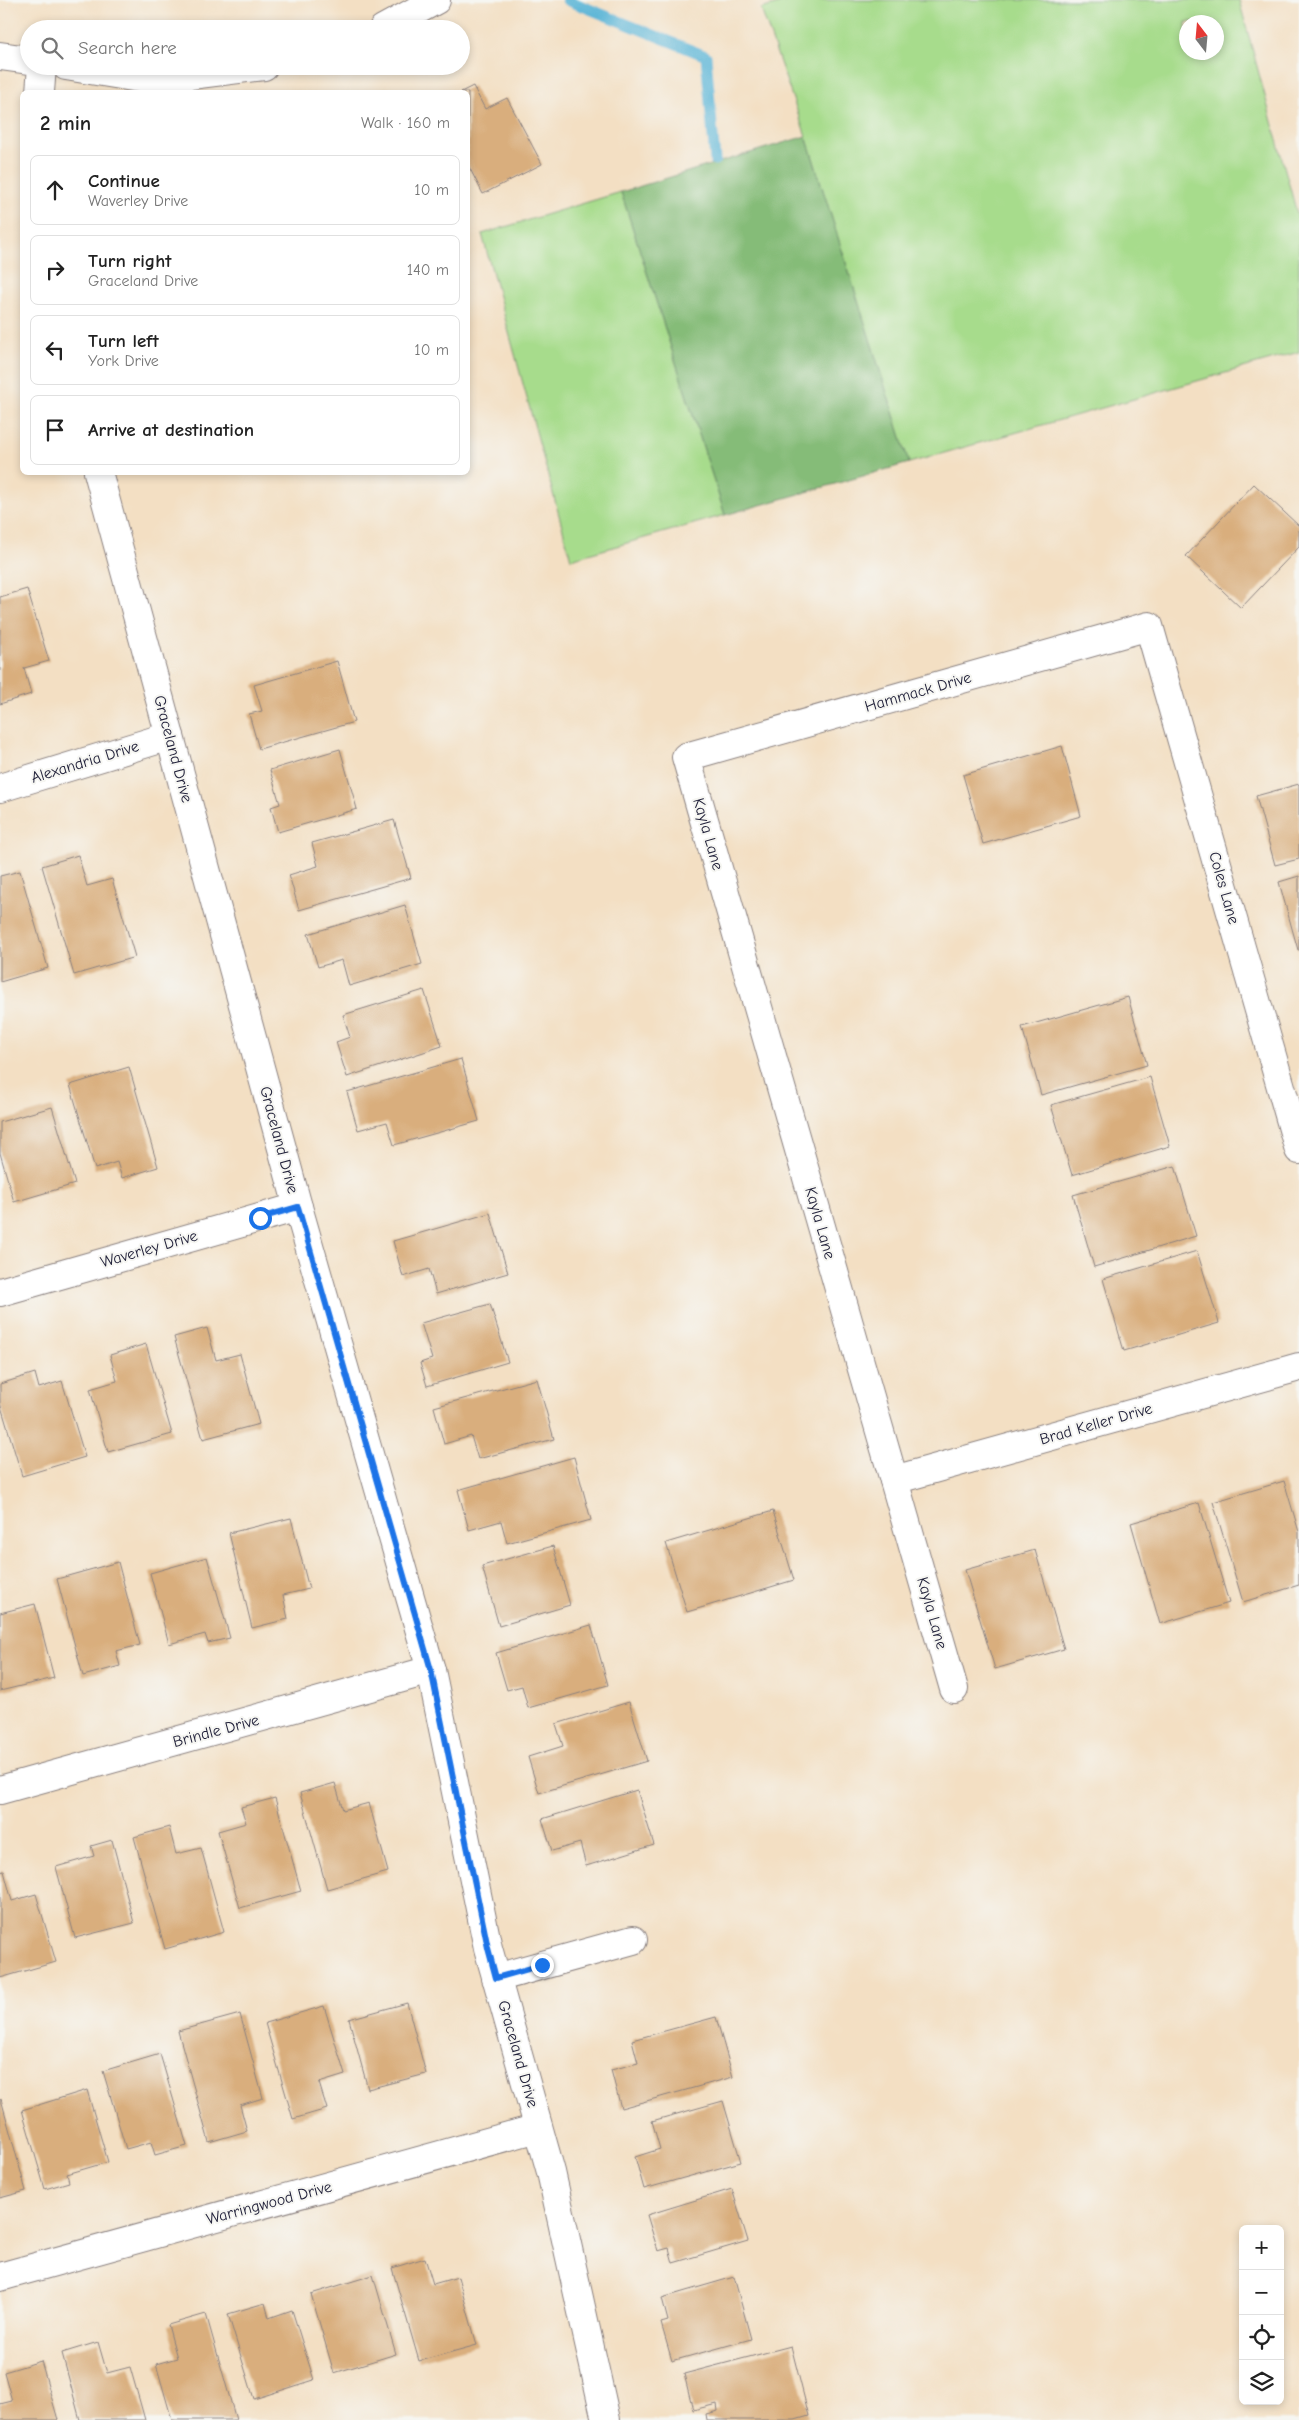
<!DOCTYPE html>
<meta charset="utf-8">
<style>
:root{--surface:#fff;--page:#f2f2f2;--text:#222;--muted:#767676;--line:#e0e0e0}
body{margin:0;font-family:"Comic Neue",sans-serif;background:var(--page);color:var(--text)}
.controls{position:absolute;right:15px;bottom:15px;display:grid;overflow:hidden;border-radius:8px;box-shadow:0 2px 8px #0003}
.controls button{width:45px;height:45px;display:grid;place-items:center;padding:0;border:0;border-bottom:1px solid var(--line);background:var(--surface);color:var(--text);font:25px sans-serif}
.compass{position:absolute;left:1179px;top:15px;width:45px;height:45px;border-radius:50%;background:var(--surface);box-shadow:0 2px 8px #0003;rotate:344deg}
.stop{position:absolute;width:15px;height:15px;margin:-11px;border:4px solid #1a73e8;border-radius:50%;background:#fff}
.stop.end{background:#1a73e8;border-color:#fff;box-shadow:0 1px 5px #0008}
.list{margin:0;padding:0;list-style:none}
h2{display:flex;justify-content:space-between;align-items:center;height:65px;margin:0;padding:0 20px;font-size:21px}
h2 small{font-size:16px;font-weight:400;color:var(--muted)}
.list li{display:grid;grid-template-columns:32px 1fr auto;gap:15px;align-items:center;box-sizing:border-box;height:70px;margin:0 10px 10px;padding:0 10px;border:1px solid var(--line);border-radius:8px}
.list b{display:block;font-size:19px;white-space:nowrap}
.list p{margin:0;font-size:16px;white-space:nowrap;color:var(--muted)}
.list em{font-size:16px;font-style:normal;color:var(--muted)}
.icon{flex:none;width:28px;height:28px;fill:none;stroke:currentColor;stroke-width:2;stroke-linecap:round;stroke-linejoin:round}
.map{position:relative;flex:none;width:1299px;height:2420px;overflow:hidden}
.search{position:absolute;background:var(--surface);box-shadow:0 2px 8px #0003;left:20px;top:20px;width:450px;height:55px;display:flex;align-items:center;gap:12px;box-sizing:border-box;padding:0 18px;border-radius:28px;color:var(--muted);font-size:19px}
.panel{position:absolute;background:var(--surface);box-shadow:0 2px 8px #0003;left:20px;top:90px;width:450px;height:385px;border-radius:8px}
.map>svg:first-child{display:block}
.green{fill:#a7dc8c;stroke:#647f64;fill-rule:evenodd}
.forest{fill:#85bc78;stroke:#546f5a}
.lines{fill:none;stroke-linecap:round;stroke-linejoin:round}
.stream{stroke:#58b4d6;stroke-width:11}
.building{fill:#d9ae7d}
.minor-casing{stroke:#8a807f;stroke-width:30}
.minor{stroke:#fff;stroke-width:28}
.route{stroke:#1a73e8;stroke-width:6}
.labels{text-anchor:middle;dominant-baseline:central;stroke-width:4;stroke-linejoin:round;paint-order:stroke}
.street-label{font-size:16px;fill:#22223b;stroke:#f6f6f2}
</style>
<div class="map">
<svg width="1299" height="2420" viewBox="0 0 1299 2420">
<rect width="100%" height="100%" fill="#f6f6f2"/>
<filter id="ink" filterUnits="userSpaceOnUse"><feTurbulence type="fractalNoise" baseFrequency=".02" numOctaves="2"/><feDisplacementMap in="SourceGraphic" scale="10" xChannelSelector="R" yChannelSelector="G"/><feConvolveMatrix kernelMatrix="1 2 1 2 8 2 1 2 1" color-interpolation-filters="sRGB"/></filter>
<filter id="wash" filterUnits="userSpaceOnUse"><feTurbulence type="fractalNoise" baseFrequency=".0096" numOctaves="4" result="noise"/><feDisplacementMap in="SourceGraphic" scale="20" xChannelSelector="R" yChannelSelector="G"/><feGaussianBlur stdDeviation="1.12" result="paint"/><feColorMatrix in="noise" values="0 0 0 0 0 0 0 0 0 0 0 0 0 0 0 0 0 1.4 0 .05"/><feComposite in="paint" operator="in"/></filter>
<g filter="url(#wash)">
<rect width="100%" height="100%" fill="#f3dfc3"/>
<!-- green -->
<g class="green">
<path d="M 791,0 L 1239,0 L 1299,221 L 1299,352 L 909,463 L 806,136 L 761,9 ZM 1186,22 L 1216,22 L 1216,52 L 1186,52 Z"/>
<path d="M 621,192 L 725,515 L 571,559 L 482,234 Z"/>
</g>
<!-- forest -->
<path class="forest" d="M 806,136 L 909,463 L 725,515 L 621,192 Z"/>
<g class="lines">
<!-- stream -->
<path class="stream" d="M 567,0 L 706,56 L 715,160"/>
</g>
<g id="blocks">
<!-- building -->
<g class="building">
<path d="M 473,86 L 485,109 L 507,98 L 542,164 L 483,194 L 468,165 L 468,92 L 461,92 Z"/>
<path d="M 1254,484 L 1299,526 L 1299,547 L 1241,608 L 1186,556 Z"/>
<path d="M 27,589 L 49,661 L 24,668 L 31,694 L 0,704 L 0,597 Z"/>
<path d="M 337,661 L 354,722 L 259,749 L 249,714 L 262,711 L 254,685 Z"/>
<path d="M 1062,746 L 1081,816 L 983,844 L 963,775 Z"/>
<path d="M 340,749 L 357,809 L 278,832 L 271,807 L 280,804 L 270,770 Z"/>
<path d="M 1299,784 L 1299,859 L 1275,865 L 1256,796 Z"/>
<path d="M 394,820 L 411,878 L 299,910 L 289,875 L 318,866 L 312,843 Z"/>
<path d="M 78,855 L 87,886 L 112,879 L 135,957 L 74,975 L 42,866 Z"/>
<path d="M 20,871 L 48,968 L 0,982 L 0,876 Z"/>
<path d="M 1299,876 L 1299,950 L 1298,950 L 1279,882 Z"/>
<path d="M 405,905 L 422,964 L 349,986 L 342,960 L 318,967 L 308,934 Z"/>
<path d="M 424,990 L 442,1046 L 347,1077 L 336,1042 L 350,1037 L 343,1015 Z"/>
<path d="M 1128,997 L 1147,1065 L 1041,1095 L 1022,1027 Z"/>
<path d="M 461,1059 L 479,1121 L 394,1145 L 387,1122 L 358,1130 L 347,1092 Z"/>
<path d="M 129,1067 L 158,1167 L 122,1178 L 117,1162 L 95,1169 L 70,1085 Z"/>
<path d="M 1150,1077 L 1170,1146 L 1072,1175 L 1051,1105 Z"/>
<path d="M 52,1107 L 75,1184 L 14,1202 L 0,1153 L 0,1122 Z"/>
<path d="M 1175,1166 L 1196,1236 L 1094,1267 L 1073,1195 Z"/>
<path d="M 490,1213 L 508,1273 L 436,1294 L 429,1269 L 403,1277 L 393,1241 Z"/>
<path d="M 1197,1251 L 1219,1323 L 1124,1351 L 1103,1279 Z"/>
<path d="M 490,1304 L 508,1362 L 427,1386 L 420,1363 L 432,1359 L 421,1323 Z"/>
<path d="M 207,1328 L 216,1360 L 240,1354 L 259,1424 L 203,1439 L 174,1337 Z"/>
<path d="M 146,1344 L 172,1434 L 108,1452 L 90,1389 L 117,1381 L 110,1355 Z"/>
<path d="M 35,1373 L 39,1388 L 62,1381 L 85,1457 L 22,1476 L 0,1403 L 0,1384 Z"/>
<path d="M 537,1379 L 554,1439 L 478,1459 L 471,1436 L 444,1444 L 434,1407 Z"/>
<path d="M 574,1457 L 591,1520 L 507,1543 L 501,1521 L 469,1530 L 458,1490 Z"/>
<path d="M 1284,1481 L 1299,1532 L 1299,1585 L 1243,1602 L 1213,1502 Z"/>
<path d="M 1199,1503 L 1229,1603 L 1160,1624 L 1131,1523 Z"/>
<path d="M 773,1511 L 794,1580 L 687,1612 L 666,1543 Z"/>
<path d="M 291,1518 L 309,1589 L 283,1595 L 288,1619 L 252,1628 L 229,1533 Z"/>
<path d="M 553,1546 L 570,1605 L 499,1626 L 482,1566 Z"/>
<path d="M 1035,1550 L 1064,1649 L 995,1669 L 965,1570 Z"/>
<path d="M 207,1557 L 230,1638 L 208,1643 L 205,1634 L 169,1644 L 150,1573 Z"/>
<path d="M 118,1562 L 140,1645 L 116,1651 L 120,1666 L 83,1676 L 57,1579 Z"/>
<path d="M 35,1604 L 54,1678 L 0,1691 L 0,1613 Z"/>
<path d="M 591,1625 L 608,1685 L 528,1708 L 522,1686 L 507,1690 L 496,1653 Z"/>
<path d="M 629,1702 L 647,1761 L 539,1793 L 528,1757 L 563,1746 L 556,1724 Z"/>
<path d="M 335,1783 L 343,1810 L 369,1803 L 388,1872 L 327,1889 L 300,1793 Z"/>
<path d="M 637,1790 L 654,1845 L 586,1866 L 580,1843 L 552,1851 L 542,1819 Z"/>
<path d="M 275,1798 L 301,1891 L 240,1908 L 218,1831 L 246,1823 L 241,1807 Z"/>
<path d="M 169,1827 L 176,1854 L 201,1848 L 224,1932 L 165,1949 L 134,1837 Z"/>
<path d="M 112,1840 L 134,1923 L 75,1938 L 56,1867 L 94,1856 L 91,1846 Z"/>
<path d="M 4,1871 L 12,1901 L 36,1894 L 56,1962 L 0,1978 L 0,1872 Z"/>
<path d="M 407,2003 L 426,2074 L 368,2089 L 349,2019 Z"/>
<path d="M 324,2006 L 345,2075 L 319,2083 L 327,2109 L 293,2119 L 265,2023 Z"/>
<path d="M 240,2014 L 263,2098 L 240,2105 L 247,2131 L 209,2142 L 178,2031 Z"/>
<path d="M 716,2017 L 733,2077 L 621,2108 L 611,2070 L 638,2063 L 632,2040 Z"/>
<path d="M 160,2054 L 187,2146 L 155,2155 L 151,2142 L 126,2149 L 103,2071 Z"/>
<path d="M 87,2090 L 108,2162 L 67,2174 L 69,2182 L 45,2189 L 22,2110 Z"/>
<path d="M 1,2099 L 26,2191 L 0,2198 L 0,2100 Z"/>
<path d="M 723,2101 L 741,2162 L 644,2189 L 635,2157 L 660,2149 L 652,2121 Z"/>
<path d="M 732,2189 L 748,2241 L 673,2263 L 669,2248 L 658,2251 L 647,2215 Z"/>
<path d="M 425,2258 L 433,2284 L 458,2277 L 477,2345 L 419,2361 L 392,2268 Z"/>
<path d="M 373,2275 L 396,2354 L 334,2373 L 311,2294 Z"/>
<path d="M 734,2277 L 751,2339 L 672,2361 L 661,2323 L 668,2321 L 662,2298 Z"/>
<path d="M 265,2303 L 269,2318 L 292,2310 L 314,2380 L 254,2399 L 228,2314 Z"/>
<path d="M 206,2314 L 236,2420 L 172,2420 L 156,2364 L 177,2358 L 168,2325 Z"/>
<path d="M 98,2342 L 107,2373 L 130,2367 L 145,2420 L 80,2420 L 62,2353 Z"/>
<path d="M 791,2346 L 809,2416 L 795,2420 L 707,2420 L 706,2414 L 718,2411 L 717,2404 L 693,2410 L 684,2374 Z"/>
<path d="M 41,2361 L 58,2420 L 0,2420 L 0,2404 L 12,2401 L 4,2372 Z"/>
</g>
</g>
</g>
<g filter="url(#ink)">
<use href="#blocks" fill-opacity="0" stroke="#8a807f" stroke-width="1"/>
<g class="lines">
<!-- minor casing -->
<g class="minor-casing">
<g id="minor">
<path d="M 383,29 L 436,0"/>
<path d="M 0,56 L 29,60"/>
<path d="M 66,66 L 151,80 L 264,66"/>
<path d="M 40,92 L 42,66"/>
<path d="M 98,472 L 298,1207 L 431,1670 L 488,1948 L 551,2172 L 606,2420"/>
<path d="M 0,788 L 170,736"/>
<path d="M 0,1292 L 298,1207"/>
<path d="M 894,1480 L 1299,1367"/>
<path d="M 954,1689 L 686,757 L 1149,626 L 1299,1150"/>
<path d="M 0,1790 L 431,1670"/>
<path d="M 496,1978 L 633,1940"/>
<path d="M 0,2277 L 538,2128"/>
</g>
</g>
<!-- minor -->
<use href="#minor" class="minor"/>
</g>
</g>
<g class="lines" filter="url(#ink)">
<!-- route -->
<path class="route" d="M 260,1218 L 298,1207 L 431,1670 L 488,1948 L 496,1978 L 542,1965"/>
</g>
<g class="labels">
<!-- street labels -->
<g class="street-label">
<text transform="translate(918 692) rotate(-16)">Hammack Drive</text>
<text transform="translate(173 749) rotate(75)">Graceland Drive</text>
<text transform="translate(85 762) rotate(-17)">Alexandria Drive</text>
<text transform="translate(708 834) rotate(74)">Kayla Lane</text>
<text transform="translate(1224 888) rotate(74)">Coles Lane</text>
<text transform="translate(279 1140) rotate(75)">Graceland Drive</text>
<text transform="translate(820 1223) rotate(74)">Kayla Lane</text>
<text transform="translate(149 1249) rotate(-16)">Waverley Drive</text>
<text transform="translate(1096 1424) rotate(-16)">Brad Keller Drive</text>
<text transform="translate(932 1613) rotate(74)">Kayla Lane</text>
<text transform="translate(216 1731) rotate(-15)">Brindle Drive</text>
<text transform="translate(518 2054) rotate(74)">Graceland Drive</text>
<text transform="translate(269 2203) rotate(-15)">Warringwood Drive</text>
</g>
</g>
</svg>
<div class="controls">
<button>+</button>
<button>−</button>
<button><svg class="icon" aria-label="locate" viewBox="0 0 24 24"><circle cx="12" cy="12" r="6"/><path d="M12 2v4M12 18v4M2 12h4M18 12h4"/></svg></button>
<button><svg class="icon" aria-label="layers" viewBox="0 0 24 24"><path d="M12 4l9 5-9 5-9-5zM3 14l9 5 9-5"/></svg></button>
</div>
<svg class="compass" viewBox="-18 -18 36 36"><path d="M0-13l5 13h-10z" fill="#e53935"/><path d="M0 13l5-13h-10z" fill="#767676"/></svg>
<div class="stop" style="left:260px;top:1218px"></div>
<div class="stop end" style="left:542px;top:1965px"></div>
<div class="search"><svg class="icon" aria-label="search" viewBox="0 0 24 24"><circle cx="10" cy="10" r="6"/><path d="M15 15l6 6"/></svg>Search here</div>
<section class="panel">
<h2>2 min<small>Walk · 160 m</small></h2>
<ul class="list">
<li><svg class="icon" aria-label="ahead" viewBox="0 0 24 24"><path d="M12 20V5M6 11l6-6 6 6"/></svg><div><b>Continue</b><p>Waverley Drive</p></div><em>10 m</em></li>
<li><svg class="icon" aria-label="right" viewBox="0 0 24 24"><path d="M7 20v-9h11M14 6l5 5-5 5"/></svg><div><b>Turn right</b><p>Graceland Drive</p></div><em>140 m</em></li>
<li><svg class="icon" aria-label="left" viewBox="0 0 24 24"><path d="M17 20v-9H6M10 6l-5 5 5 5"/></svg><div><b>Turn left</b><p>York Drive</p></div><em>10 m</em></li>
<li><svg class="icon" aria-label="arrive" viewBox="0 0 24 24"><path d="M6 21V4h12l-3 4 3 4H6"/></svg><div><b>Arrive at destination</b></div></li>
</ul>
</section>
</div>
